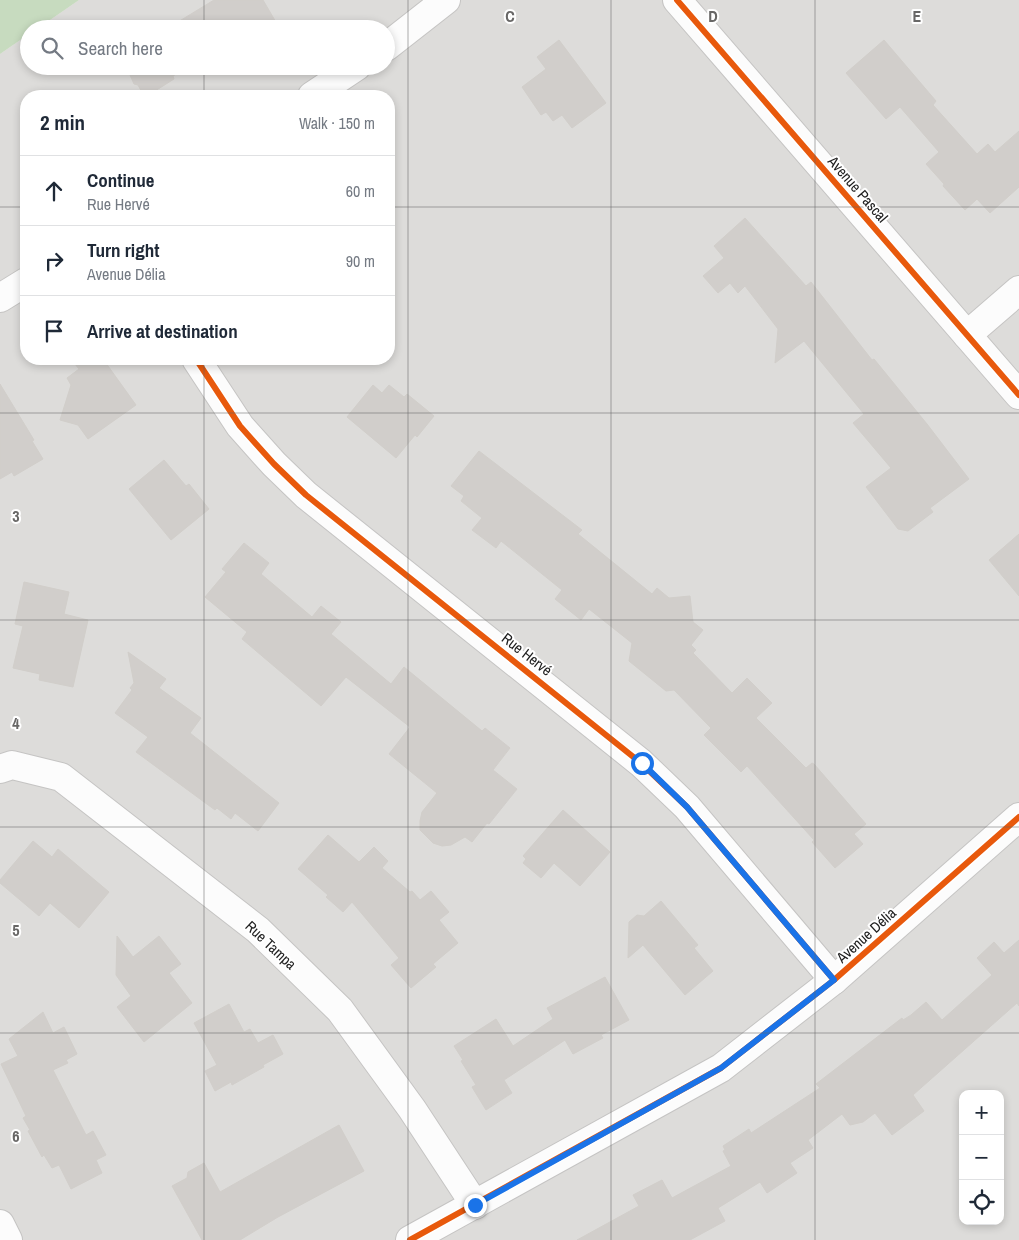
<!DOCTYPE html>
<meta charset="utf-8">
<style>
:root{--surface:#fff;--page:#f6f6f7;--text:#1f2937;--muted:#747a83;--line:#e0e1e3}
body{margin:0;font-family:"Archivo Narrow",sans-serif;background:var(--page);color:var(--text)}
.controls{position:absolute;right:15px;bottom:15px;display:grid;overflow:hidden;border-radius:10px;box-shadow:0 2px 8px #0003}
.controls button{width:45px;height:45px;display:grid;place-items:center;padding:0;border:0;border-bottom:1px solid var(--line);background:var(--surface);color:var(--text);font:25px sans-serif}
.stop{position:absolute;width:15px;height:15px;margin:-11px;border:4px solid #1a73e8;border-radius:50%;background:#fff}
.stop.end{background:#1a73e8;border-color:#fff;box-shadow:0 1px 5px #0008}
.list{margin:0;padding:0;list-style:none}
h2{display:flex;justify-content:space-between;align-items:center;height:65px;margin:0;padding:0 20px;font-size:21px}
h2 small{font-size:16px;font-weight:400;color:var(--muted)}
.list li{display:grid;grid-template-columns:32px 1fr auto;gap:15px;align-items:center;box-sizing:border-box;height:70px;padding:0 20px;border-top:1px solid var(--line)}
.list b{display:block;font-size:19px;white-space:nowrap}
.list p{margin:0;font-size:16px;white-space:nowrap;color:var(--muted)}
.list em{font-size:16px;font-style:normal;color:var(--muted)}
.icon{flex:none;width:28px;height:28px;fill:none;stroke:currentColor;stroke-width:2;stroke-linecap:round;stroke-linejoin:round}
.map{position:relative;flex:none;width:1019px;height:1240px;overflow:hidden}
.search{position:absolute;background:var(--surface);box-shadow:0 2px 8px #0003;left:20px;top:20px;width:375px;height:55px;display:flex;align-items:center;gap:12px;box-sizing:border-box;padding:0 18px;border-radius:28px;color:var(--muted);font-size:19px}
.panel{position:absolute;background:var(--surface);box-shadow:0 2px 8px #0003;left:20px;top:90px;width:375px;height:275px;border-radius:20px}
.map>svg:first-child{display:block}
.residential{fill:#dddcda;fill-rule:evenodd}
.forest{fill:#c7dbbf}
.building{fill:#d1cecb;stroke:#d1ceca}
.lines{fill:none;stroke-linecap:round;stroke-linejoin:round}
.minor-casing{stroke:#c5c4c3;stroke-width:30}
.minor{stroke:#fcfcfc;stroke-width:28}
.cycleway-casing{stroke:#fff;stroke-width:9}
.cycleway{stroke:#e8590c;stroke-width:6}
.route{stroke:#1a73e8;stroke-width:6}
.grid{fill:none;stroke:#686766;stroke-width:1;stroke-opacity:0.55}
.labels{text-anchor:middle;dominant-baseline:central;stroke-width:4;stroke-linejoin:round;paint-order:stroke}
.street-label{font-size:15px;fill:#202020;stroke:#fff}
.grid-label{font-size:16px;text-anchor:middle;font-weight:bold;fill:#686766;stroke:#fff;stroke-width:4;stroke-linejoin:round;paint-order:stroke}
</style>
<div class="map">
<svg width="1019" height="1240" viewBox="0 0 1019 1240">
<rect width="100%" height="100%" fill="#eeece8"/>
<!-- residential -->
<path class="residential" d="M 79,0 L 1019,0 L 1019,1240 L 0,1240 L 0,54 L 29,34 L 29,66 L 386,66 L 386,29 L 37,29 ZM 26,96 L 389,96 L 389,359 L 26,359 ZM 963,1094 L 1000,1094 L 1000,1221 L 963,1221 Z"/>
<!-- forest -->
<path class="forest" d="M 0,0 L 79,0 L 37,29 L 29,29 L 29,34 L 0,54 Z"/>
<!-- building -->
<g class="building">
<path d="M 214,0 L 263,0 L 280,29 L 152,29 L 164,22 L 168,28 Z"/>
<path d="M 559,40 L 606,103 L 572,128 L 562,115 L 553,121 L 546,112 L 541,115 L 522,87 L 546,69 L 537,57 Z"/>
<path d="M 884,40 L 936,101 L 933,105 L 977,154 L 988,144 L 995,152 L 1019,131 L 1019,187 L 990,213 L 977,199 L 965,210 L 943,186 L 944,184 L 926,164 L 939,152 L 900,107 L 886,119 L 846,73 Z"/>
<path d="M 126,66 L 189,66 L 173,76 L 174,79 L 147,96 L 144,96 L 138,85 L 134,84 Z"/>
<path d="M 745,218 L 806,286 L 811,282 L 872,360 L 874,359 L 927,424 L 969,479 L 930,508 L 933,512 L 908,531 L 898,529 L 866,487 L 891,468 L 853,423 L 864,414 L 804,341 L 775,363 L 778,329 L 745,286 L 738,293 L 730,283 L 718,293 L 703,276 L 724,258 L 714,246 Z"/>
<path d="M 71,359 L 103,359 L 136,405 L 88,439 L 78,425 L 60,420 L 71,385 L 67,378 L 79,369 Z"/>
<path d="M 0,384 L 34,440 L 32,441 L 43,459 L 14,476 L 12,472 L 0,479 Z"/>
<path d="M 373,385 L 382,393 L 389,385 L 404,397 L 407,394 L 434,416 L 417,437 L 415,435 L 396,458 L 347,417 Z"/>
<path d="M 479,451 L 582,530 L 578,534 L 652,594 L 657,588 L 669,598 L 690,596 L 693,622 L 703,630 L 691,645 L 696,650 L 693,653 L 732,693 L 747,678 L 772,703 L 756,718 L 806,768 L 812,763 L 814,764 L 866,824 L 854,834 L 863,844 L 835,868 L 812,842 L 814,840 L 747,766 L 741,772 L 704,735 L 711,728 L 674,690 L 666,691 L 629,661 L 632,643 L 589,609 L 581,620 L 555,599 L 562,590 L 501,541 L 496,548 L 472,530 L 482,518 L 461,501 L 464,496 L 451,486 Z"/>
<path d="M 164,460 L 186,486 L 189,484 L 209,509 L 171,540 L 129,489 Z"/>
<path d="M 1019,534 L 1019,596 L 989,560 Z"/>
<path d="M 244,543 L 269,563 L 261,574 L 312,617 L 321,606 L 341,622 L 331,634 L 391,684 L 404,667 L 482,731 L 485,728 L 510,748 L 493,770 L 517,789 L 489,824 L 487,823 L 472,842 L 465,837 L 451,845 L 442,846 L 433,843 L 420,830 L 420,821 L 422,812 L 437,793 L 389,754 L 410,727 L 346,677 L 321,706 L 242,639 L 247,632 L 205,597 L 226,572 L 222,569 Z"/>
<path d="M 24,582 L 69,592 L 64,614 L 88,620 L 73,687 L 39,680 L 40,674 L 13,668 L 23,626 L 15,624 Z"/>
<path d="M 128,652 L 166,679 L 159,688 L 201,718 L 190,733 L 279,803 L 258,831 L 235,813 L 231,819 L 217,808 L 215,810 L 136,752 L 148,737 L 115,713 L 132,690 L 130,688 L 134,683 Z"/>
<path d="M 563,810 L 610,852 L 580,886 L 554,863 L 541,878 L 523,863 L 526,859 L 523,856 Z"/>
<path d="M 328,835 L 359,862 L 374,847 L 388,861 L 382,868 L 410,892 L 412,891 L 420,900 L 431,891 L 449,912 L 439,920 L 458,943 L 433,964 L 436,967 L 411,988 L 391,965 L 399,958 L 352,902 L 343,912 L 326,897 L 328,895 L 298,869 Z"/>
<path d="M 33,841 L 52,857 L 58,849 L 109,892 L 79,928 L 50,903 L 39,916 L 0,883 L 0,880 Z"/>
<path d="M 661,901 L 698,945 L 694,948 L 713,971 L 685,995 L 643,945 L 628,958 L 629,922 L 637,915 L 644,916 Z"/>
<path d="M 117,936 L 133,957 L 159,936 L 181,964 L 169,973 L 192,1003 L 144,1042 L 117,1007 L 131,996 L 116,975 Z"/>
<path d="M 1019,940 L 1019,1006 L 1017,1003 L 913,1095 L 924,1111 L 892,1135 L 875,1113 L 863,1122 L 850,1125 L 842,1114 L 808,1140 L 813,1148 L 790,1163 L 797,1173 L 767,1193 L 760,1182 L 718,1208 L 725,1221 L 690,1240 L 577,1240 L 639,1206 L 633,1195 L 662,1180 L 672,1198 L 731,1166 L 723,1151 L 725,1150 L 723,1146 L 749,1129 L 751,1133 L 820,1088 L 816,1084 L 902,1018 L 903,1020 L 911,1015 L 926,1002 L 942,1020 L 992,975 L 977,958 L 994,942 L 1004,953 Z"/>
<path d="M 605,977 L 629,1020 L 601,1035 L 603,1038 L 573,1054 L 565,1040 L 504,1080 L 512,1093 L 486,1110 L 472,1087 L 476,1085 L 461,1061 L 463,1060 L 454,1046 L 496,1019 L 513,1046 L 553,1019 L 547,1008 Z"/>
<path d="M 229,1004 L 244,1032 L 250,1029 L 258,1043 L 273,1035 L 283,1054 L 263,1065 L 264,1067 L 232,1085 L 231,1082 L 215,1091 L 205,1071 L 217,1065 L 194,1023 Z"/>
<path d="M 43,1012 L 53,1033 L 64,1027 L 77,1054 L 66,1060 L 68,1063 L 53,1070 L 86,1135 L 93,1131 L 106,1155 L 96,1160 L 102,1173 L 71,1189 L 59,1165 L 52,1168 L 44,1155 L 42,1157 L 28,1131 L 30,1130 L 23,1118 L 26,1116 L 1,1064 L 18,1056 L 9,1039 Z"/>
<path d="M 339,1125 L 364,1171 L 278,1217 L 240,1240 L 202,1240 L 172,1186 L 187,1178 L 188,1172 L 204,1163 L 220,1192 Z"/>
</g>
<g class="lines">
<!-- minor casing -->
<g class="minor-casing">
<g id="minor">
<path d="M 677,0 L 1019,395"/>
<path d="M 386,47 L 446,0"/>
<path d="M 312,96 L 357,66"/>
<path d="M 0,298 L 26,282"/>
<path d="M 967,335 L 1019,290"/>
<path d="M 196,359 L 240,426 L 274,464 L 306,495 L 641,763 L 687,807 L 834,980"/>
<path d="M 0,769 L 12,765 L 61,777 L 258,930 L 340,1010 L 412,1109 L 475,1205"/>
<path d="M 0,1224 L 8,1240"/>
<path d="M 410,1240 L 721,1068 L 834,980 L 1019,817"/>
</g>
</g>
<!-- minor -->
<use href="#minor" class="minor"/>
<!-- cycleway casing -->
<g class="cycleway-casing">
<g id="cycleway">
<path d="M 677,0 L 1019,395"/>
<path d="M 196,359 L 240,426 L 274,464 L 306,495 L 641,763 L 687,807 L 834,980"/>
<path d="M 410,1240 L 721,1068 L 834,980 L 1019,817"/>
</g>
</g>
<!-- cycleway -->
<use href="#cycleway" class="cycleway"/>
</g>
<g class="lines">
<!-- route -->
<path class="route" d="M 475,1205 L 721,1068 L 834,980 L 687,807 L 642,763"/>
</g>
<!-- grid -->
<path class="grid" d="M 204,0 L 204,29M 408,0 L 408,1240M 611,0 L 611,1240M 815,0 L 815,1240M 204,66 L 204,96M 0,207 L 26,207M 389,207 L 1019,207M 204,359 L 204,1240M 0,413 L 1019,413M 0,620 L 1019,620M 0,827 L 1019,827M 0,1033 L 1019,1033"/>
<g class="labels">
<!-- street labels -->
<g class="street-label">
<text transform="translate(858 189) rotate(49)">Avenue Pascal</text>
<text transform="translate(527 654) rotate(38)">Rue Hervé</text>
<text transform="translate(866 935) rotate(-42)">Avenue Délia</text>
<text transform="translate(271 945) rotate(43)">Rue Tampa</text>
</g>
</g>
<g class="grid-label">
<text x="510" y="22">C</text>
<text x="713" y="22">D</text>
<text x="917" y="22">E</text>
<text x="16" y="522">3</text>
<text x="16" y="729">4</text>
<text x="16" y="936">5</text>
<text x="16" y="1142">6</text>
</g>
</svg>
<div class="controls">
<button>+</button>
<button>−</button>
<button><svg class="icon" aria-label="locate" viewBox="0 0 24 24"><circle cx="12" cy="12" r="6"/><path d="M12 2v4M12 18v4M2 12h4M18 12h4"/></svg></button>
</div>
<div class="stop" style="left:642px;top:763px"></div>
<div class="stop end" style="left:475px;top:1205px"></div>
<div class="search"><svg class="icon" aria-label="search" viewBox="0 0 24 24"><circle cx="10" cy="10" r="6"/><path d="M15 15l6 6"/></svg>Search here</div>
<section class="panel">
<h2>2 min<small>Walk · 150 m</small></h2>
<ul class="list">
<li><svg class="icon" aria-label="ahead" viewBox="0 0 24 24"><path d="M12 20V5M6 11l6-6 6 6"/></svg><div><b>Continue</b><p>Rue Hervé</p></div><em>60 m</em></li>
<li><svg class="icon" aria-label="right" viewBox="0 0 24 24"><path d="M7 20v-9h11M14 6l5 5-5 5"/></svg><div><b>Turn right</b><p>Avenue Délia</p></div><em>90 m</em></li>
<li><svg class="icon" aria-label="arrive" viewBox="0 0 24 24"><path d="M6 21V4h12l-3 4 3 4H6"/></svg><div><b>Arrive at destination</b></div></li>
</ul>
</section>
</div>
